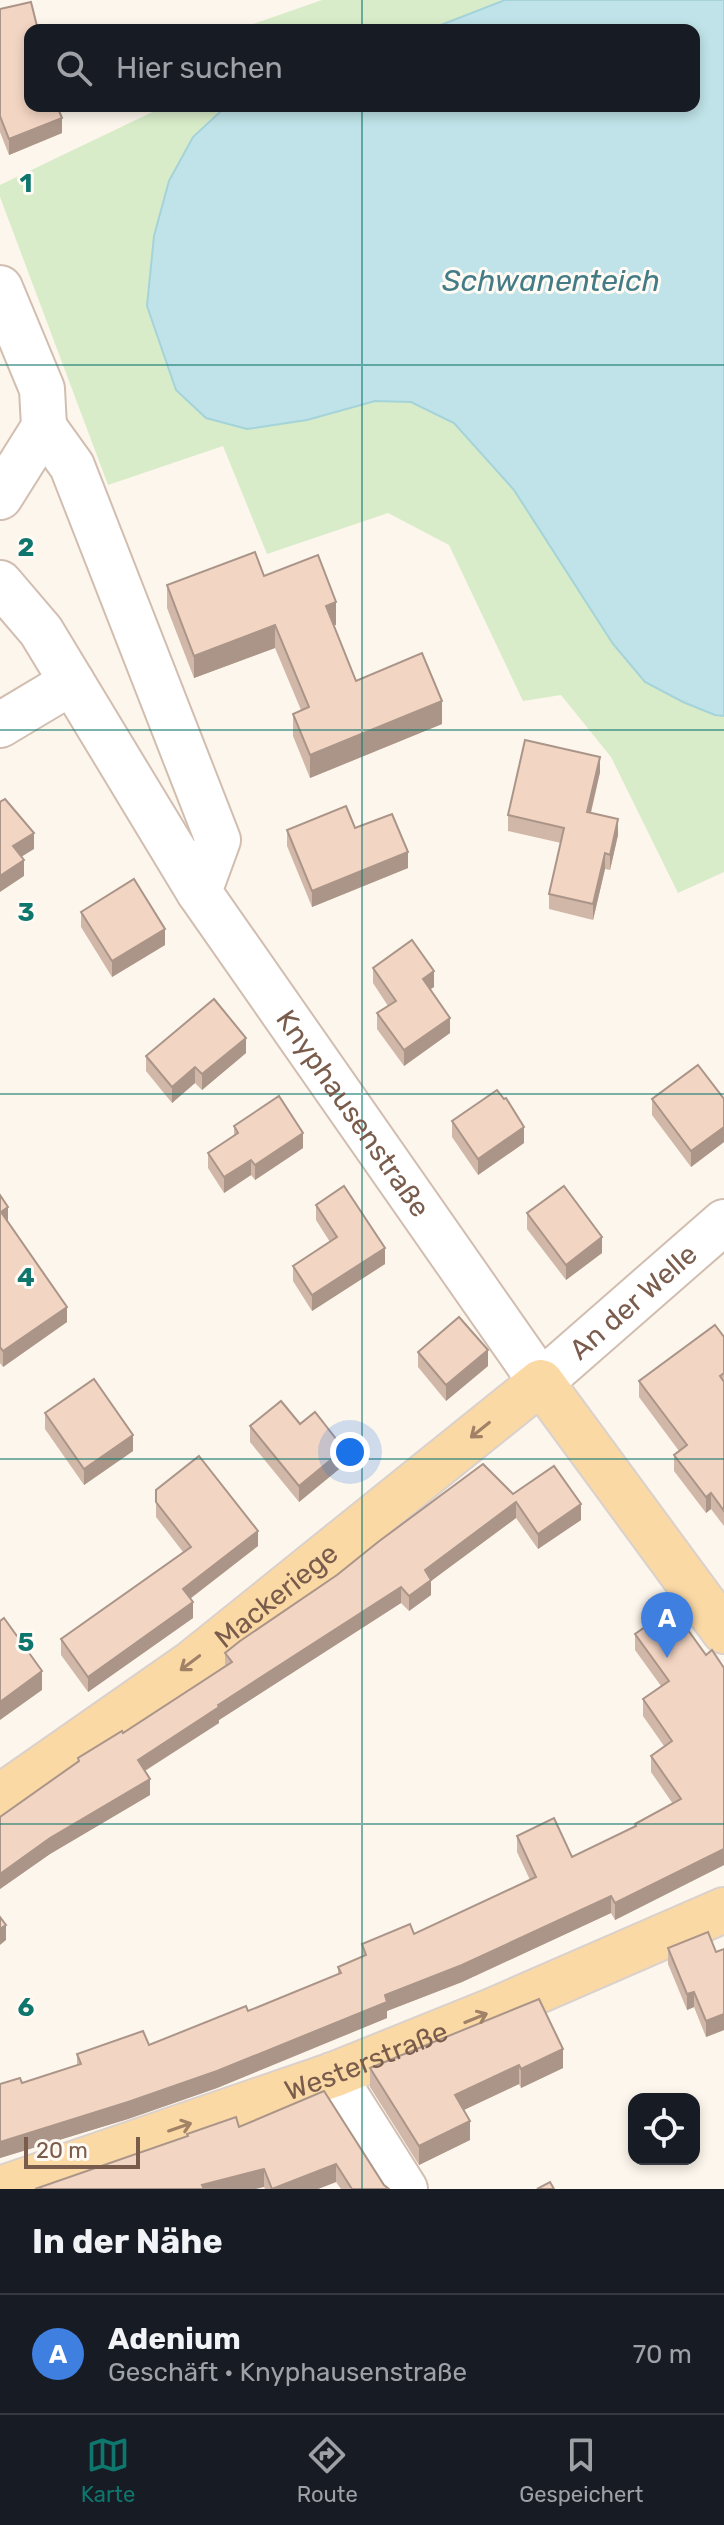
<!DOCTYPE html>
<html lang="de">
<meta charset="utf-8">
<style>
:root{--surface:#171b24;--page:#242831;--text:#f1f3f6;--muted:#9ea1a6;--line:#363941;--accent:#0f766e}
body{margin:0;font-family:Rubik,sans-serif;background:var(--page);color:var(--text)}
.controls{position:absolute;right:24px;bottom:24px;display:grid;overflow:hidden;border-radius:16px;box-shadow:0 4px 12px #0003}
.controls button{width:72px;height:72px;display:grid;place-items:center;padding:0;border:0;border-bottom:2px solid var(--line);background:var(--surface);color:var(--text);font:40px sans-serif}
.scale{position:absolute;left:24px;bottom:20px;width:116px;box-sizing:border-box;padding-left:8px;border:4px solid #7a5c4d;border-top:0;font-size:22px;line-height:28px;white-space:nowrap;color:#7a5c4d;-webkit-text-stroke:6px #fffaf3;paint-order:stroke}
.you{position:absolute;left:350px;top:1452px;width:28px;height:28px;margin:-20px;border:6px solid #fff;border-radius:50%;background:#1a73e8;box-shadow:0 0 0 12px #1a73e833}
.badge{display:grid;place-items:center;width:52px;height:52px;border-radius:50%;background:var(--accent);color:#fff;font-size:26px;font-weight:700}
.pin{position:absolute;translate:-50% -66px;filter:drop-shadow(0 2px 4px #0008)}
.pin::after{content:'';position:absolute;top:42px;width:28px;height:24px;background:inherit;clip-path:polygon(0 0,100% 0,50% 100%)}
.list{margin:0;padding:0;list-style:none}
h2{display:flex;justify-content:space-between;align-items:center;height:104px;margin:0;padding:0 32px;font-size:34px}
h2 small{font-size:26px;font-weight:400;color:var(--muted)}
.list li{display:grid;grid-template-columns:52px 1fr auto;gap:24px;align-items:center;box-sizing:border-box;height:120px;padding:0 32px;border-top:2px solid var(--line)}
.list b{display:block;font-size:30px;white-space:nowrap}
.list p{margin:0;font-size:26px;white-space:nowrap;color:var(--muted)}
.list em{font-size:26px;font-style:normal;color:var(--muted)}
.icon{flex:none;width:44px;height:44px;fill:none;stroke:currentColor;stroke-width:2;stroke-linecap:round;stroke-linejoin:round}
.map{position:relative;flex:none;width:724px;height:2189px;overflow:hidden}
.search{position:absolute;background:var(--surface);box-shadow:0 4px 12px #0003;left:24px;right:24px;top:24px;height:88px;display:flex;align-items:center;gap:20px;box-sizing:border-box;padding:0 28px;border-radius:16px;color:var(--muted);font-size:30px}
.sheet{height:224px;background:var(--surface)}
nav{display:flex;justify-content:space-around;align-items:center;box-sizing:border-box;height:112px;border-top:2px solid var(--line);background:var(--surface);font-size:22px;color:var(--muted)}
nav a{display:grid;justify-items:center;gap:4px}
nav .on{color:var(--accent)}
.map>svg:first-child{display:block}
.green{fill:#d8ecc9}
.water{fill:#bfe3e8;stroke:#a5d3da;stroke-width:2}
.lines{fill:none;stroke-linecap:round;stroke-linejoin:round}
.minor-casing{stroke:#d1beb0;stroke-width:48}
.major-casing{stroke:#dad1cd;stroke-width:48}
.minor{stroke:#fff;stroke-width:44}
.major{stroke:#fbd9a5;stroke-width:44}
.wall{fill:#d1b7a8}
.shaded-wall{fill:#aa9588}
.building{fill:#f3d5c3;stroke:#aa9588;stroke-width:2}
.oneway{stroke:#a18267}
.grid{fill:none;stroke:#0f766e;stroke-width:2;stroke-opacity:0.55}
.labels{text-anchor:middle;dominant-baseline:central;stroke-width:6;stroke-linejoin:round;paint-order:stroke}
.street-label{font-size:28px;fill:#7a5c4d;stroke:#fffaf3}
.water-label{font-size:30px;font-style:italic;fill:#437c86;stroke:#fffaf3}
.grid-label{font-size:26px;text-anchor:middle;font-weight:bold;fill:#0f766e;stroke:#fffaf3;stroke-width:6;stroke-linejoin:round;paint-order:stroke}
</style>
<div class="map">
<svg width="724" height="2189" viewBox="0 0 724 2189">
<rect width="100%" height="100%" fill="#fdf6ec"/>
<!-- green -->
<g class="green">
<path d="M 322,0 L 505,0 L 428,30 L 236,30 Z"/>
<path d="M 165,106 L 234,106 C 201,119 186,151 169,181 L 247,429 L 307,420 L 375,401 L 411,402 L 454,423 L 514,490 L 613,644 L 715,715 L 724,716 L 724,872 L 678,893 L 611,757 L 561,695 L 523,701 L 449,545 L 388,513 L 267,554 L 223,446 L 108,485 L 0,197 L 0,185 Z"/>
</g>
<!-- water -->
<path class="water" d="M 505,0 L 724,0 L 724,716 L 715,715 L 683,702 L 645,682 L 613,644 L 514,490 L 454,423 L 411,402 L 375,401 L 307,420 L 247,429 L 206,418 L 176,390 L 147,306 L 154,236 L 169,181 L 193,137 L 221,111 L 234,106 L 694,106 L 694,30 L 428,30 Z"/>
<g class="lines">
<!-- minor casing -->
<g class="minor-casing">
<g id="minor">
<path d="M 0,288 L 42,389 L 44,427 L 0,497"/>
<path d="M 44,427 L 72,466 L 218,840 L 199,892"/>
<path id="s1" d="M 0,583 L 41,631 L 199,892 L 541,1382 L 724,1222"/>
<path d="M 0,725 L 72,682"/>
<path d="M 333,2075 L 405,2189"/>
</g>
</g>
<!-- major casing -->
<g class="major-casing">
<g id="major">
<path id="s2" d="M 0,1797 L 192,1663 L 541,1382 L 724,1631"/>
<path id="s3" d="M 0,2189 L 333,2075 L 492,2011 L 724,1910"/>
</g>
</g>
<!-- minor -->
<use href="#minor" class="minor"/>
<!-- major -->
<use href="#major" class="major"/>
</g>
<!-- wall -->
<g class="wall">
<path d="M 0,9 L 30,30 L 62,133 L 9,155 L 0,132 Z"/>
<path d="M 264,576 L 336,625 L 334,625 L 356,681 L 442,724 L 310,778 L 293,736 L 293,714 L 301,710 L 275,648 L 194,678 L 167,608 L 167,585 Z"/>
<path d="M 600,772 L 591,813 L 618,835 L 610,870 L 605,869 L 593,920 L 549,909 L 549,894 L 561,843 L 508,831 L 508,815 Z"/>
<path d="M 355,828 L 408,868 L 312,907 L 287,846 L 287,830 Z"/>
<path d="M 81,912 L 165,945 L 112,977 L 81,927 Z"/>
<path d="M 373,968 L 434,987 L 430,989 L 450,1033 L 404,1066 L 377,1029 L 377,1013 L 388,1006 L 373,983 Z"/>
<path d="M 246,1053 L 202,1090 L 195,1083 L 172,1103 L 146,1071 L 146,1056 Z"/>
<path d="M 652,1099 L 724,1099 L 724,1142 L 691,1167 L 652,1115 Z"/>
<path d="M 452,1121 L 524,1143 L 478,1175 L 452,1137 Z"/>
<path d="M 234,1126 L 303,1148 L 255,1180 L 251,1175 L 224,1193 L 208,1168 L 208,1153 L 234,1136 Z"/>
<path d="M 0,1195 L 8,1222 L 67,1322 L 3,1367 L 0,1363 Z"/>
<path d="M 316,1205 L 385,1264 L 312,1311 L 293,1281 L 293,1266 L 330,1242 L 316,1220 Z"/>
<path d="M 527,1213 L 602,1253 L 566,1280 L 527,1229 Z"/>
<path d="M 724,1337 L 724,1526 L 711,1509 L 706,1513 L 674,1471 L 674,1455 L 679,1451 L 639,1397 L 639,1381 Z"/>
<path d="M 418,1352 L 488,1366 L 446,1401 L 418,1367 Z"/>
<path d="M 45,1413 L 133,1451 L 84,1485 L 45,1429 Z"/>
<path d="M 300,1424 L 344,1465 L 299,1502 L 250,1442 L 250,1426 Z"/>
<path d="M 156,1490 L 258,1546 L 190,1599 L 193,1618 L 88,1692 L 61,1655 L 61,1639 L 183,1552 L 156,1517 Z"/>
<path d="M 513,1494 L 581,1520 L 538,1549 L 516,1518 L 431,1581 L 431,1595 L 409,1611 L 401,1603 L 219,1720 L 219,1723 L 145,1771 L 150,1795 L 50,1854 L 0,1889 L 0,1817 L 78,1762 L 78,1758 L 123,1733 L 225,1666 L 225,1653 Z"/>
<path d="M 635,1634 L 706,1655 L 724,1668 L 724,1865 L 615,1920 L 611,1913 L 462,1982 L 387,2011 L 387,2018 L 217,2088 L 128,2119 L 0,2158 L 0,2084 L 22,2083 L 77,2065 L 77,2054 L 149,2045 L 248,2011 L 338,1974 L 338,1967 L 362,1957 L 362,1944 L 414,1934 L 530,1880 L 517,1852 L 517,1836 L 572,1857 L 635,1827 L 635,1824 L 673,1804 L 651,1772 L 651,1756 L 664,1746 L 643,1716 L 643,1699 L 661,1686 L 635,1650 Z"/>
<path d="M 668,1948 L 716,1952 L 724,1949 L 724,2030 L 706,2037 L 694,2007 L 687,2010 L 668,1964 Z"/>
<path d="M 539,1999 L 563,2068 L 521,2088 L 519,2084 L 464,2110 L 470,2140 L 419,2165 L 370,2087 L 370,2068 Z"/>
<path d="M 324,2091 L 384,2185 L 389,2189 L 341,2189 L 336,2182 L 318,2189 L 265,2189 L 264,2187 L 187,2137 L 187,2134 L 239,2127 Z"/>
</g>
<!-- shaded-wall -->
<g class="shaded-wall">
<path d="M 62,118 L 62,133 L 9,155 L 9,139 Z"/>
<path d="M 336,602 L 336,625 L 326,628 L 326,606 Z"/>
<path d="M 275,625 L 275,648 L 194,678 L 194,656 Z"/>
<path d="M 442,701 L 442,724 L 310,778 L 310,755 Z"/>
<path d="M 600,757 L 600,772 L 587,828 L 587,812 Z"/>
<path d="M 618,819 L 618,835 L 610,870 L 610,855 Z"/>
<path d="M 34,833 L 34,849 L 13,862 L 13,846 Z"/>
<path d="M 408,852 L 408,868 L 312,907 L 312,891 Z"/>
<path d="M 605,853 L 605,869 L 593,920 L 593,904 Z"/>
<path d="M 24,860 L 24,876 L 0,892 L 0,876 Z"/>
<path d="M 165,929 L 165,945 L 112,977 L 112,961 Z"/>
<path d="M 434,971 L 434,987 L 423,994 L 423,979 Z"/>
<path d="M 450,1018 L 450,1033 L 404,1066 L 404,1050 Z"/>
<path d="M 246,1038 L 246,1053 L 202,1090 L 202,1074 Z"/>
<path d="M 195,1067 L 195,1083 L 172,1103 L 172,1087 Z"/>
<path d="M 524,1127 L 524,1143 L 478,1175 L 478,1159 Z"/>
<path d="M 724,1127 L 724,1142 L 691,1167 L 691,1151 Z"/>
<path d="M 303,1133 L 303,1148 L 255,1180 L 255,1165 Z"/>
<path d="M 251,1160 L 251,1175 L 224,1193 L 224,1177 Z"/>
<path d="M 8,1207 L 8,1223 L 1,1212 Z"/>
<path d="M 602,1237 L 602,1253 L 566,1280 L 566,1265 Z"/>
<path d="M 385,1248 L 385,1264 L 312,1311 L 312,1295 Z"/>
<path d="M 67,1307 L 67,1322 L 3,1367 L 3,1351 Z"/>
<path d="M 488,1350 L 488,1366 L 446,1401 L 446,1385 Z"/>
<path d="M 133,1435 L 133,1451 L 84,1485 L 84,1469 Z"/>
<path d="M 344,1449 L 344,1465 L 299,1502 L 299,1486 Z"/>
<path d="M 711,1493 L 711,1509 L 706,1513 L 706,1497 Z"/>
<path d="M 516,1502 L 516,1518 L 431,1581 L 431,1595 L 409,1611 L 409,1596 L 425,1570 Z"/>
<path d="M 581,1504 L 581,1520 L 538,1549 L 538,1534 Z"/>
<path d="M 258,1531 L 258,1546 L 183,1604 L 183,1589 Z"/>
<path d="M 401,1587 L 401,1603 L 219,1720 L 219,1723 L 138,1775 L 138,1760 L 218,1705 Z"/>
<path d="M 193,1602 L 193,1618 L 88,1692 L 88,1677 Z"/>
<path d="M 42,1671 L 42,1690 L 0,1720 L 0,1702 Z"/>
<path d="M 150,1779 L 150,1795 L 50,1854 L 0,1889 L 0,1874 L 50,1838 Z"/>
<path d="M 724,1849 L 724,1865 L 615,1920 L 615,1903 Z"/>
<path d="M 611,1896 L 611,1913 L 462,1982 L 387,2011 L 387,2018 L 217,2088 L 128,2119 L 0,2158 L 0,2142 L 385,1995 Z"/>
<path d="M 6,1925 L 6,1940 L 0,1945 L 0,1929 Z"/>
<path d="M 694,1992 L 694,2007 L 687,2010 L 687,1994 Z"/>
<path d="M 724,2014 L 724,2030 L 706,2037 L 706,2021 Z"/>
<path d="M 563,2049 L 563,2068 L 521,2088 L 521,2069 Z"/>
<path d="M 519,2065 L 519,2084 L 455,2114 L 455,2095 Z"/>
<path d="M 470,2121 L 470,2140 L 419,2165 L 419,2146 Z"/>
<path d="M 336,2164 L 336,2182 L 318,2189 L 272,2189 Z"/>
<path d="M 264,2169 L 264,2187 L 256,2189 L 202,2189 L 202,2185 Z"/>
</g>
<!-- building -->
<g class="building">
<path d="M 31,2 L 38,30 L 30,30 L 30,106 L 57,106 L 62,118 L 9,139 L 0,116 L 0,9 Z"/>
<path d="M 255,552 L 264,576 L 318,555 L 336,602 L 326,606 L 356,681 L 422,653 L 442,701 L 310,755 L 293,714 L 309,707 L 275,625 L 194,656 L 167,585 Z"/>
<path d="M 525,740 L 600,757 L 587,812 L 618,819 L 610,855 L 605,853 L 593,904 L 549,894 L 564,828 L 508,815 Z"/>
<path d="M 5,799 L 34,833 L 13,846 L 24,860 L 0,876 L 0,802 Z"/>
<path d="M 346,806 L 355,828 L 392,814 L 408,852 L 312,891 L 287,830 Z"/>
<path d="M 134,879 L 165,929 L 112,961 L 81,912 Z"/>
<path d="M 412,940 L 434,971 L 423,979 L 450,1018 L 404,1050 L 377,1013 L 396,1001 L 373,968 Z"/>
<path d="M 214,999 L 246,1038 L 202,1074 L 195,1067 L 172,1087 L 146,1056 Z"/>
<path d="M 698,1065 L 724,1099 L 724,1127 L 691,1151 L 652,1099 Z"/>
<path d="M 497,1090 L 504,1099 L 506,1098 L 524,1127 L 478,1159 L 452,1121 Z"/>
<path d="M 279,1096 L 303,1133 L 255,1165 L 251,1160 L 224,1177 L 208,1153 L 238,1133 L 234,1126 Z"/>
<path d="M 344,1186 L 385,1248 L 312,1295 L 293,1266 L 337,1237 L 316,1205 Z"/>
<path d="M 564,1186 L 602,1237 L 566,1265 L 527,1213 Z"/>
<path d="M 0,1195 L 8,1207 L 1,1212 L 67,1307 L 3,1351 L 0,1347 Z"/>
<path d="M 459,1317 L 488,1350 L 446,1385 L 418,1352 Z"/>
<path d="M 715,1325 L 724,1337 L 724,1373 L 720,1376 L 724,1382 L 724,1511 L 711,1493 L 706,1497 L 674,1455 L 687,1445 L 639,1381 Z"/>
<path d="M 94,1379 L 133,1435 L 84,1469 L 45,1413 Z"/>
<path d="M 281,1401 L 300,1424 L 315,1412 L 344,1449 L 299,1486 L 250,1426 Z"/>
<path d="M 199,1456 L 258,1531 L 183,1589 L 193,1602 L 88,1677 L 61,1639 L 191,1547 L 156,1502 L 156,1490 Z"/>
<path d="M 483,1464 L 513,1494 L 554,1466 L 581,1504 L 538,1534 L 516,1502 L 425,1570 L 431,1580 L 409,1596 L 401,1587 L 218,1705 L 219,1707 L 138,1760 L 150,1779 L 50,1838 L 0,1874 L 0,1817 L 79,1761 L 78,1758 L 122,1731 L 123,1733 L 232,1662 L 225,1653 L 240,1641 L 337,1575 L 378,1542 Z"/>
<path d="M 672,1608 L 706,1655 L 712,1650 L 724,1668 L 724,1849 L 615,1903 L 611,1896 L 462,1965 L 385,1995 L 387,2002 L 217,2071 L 128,2102 L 0,2142 L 0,2084 L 20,2078 L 22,2083 L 81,2064 L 77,2054 L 143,2031 L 149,2045 L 246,2006 L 248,2011 L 341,1973 L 338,1967 L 366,1955 L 362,1944 L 410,1924 L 414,1934 L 536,1877 L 517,1836 L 554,1818 L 572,1857 L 636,1826 L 635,1824 L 681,1799 L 651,1756 L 672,1741 L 643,1699 L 669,1681 L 635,1634 Z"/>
<path d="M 4,1618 L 42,1671 L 0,1702 L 0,1621 Z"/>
<path d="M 0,1917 L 6,1925 L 0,1929 Z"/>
<path d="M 708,1932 L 716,1952 L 724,1949 L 724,2014 L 706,2021 L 694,1992 L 687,1994 L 668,1948 Z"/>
<path d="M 539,1999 L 563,2049 L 521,2069 L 519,2065 L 455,2095 L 470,2121 L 419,2146 L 370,2068 Z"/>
<path d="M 324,2091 L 384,2185 L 389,2189 L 352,2189 L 336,2164 L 272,2189 L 264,2169 L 202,2185 L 204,2189 L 35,2189 L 188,2136 L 187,2134 L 236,2117 L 239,2127 Z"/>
<path d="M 550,2182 L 554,2189 L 537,2189 Z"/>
</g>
<!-- one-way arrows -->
<defs><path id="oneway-shaft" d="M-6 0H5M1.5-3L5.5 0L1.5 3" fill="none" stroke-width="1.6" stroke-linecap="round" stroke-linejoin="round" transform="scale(2)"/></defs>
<g class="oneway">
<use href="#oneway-shaft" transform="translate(480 1430) rotate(141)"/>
<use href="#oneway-shaft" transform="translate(190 1663) rotate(143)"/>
<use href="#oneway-shaft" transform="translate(476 2018) rotate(-22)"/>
<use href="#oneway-shaft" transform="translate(180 2127) rotate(-19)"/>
</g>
<!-- grid -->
<path class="grid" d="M 362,0 L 362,30M 362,106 L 362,2189M 0,365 L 724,365M 0,730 L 724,730M 0,1094 L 724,1094M 0,1459 L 724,1459M 0,1824 L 724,1824"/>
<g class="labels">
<!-- street labels -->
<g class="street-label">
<text stroke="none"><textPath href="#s1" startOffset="638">Knyphausenstraße</textPath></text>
<text stroke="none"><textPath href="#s1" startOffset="1088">An der Welle</textPath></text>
<text stroke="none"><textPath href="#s2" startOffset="342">Mackeriege</textPath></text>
<text stroke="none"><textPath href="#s3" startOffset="388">Westerstraße</textPath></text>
</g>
<!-- water labels -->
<g class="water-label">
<text x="551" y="281">Schwanenteich</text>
</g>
</g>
<g class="grid-label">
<text x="26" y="192">1</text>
<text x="26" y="556">2</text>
<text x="26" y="921">3</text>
<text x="26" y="1286">4</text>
<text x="26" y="1651">5</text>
<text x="26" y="2016">6</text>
</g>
</svg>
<div class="controls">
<button><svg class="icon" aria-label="locate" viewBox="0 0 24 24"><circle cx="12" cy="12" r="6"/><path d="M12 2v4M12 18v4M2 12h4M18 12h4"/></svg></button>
</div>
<div class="scale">20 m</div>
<div class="you"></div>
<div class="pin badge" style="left:667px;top:1658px;background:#3f7fe0">A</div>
<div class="search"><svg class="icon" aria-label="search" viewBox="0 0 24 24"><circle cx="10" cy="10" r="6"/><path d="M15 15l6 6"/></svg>Hier suchen</div>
</div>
<section class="sheet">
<h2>In der Nähe<small></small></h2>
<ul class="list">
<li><span class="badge" style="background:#3f7fe0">A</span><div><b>Adenium</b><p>Geschäft · Knyphausenstraße</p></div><em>70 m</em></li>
</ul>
</section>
<nav>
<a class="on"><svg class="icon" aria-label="map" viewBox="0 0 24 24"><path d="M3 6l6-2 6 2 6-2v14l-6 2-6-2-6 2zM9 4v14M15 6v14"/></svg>Karte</a>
<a><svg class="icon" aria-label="directions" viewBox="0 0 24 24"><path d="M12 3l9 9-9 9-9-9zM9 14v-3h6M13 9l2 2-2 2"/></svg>Route</a>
<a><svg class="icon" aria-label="saved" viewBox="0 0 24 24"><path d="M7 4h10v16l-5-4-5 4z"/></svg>Gespeichert</a>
</nav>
